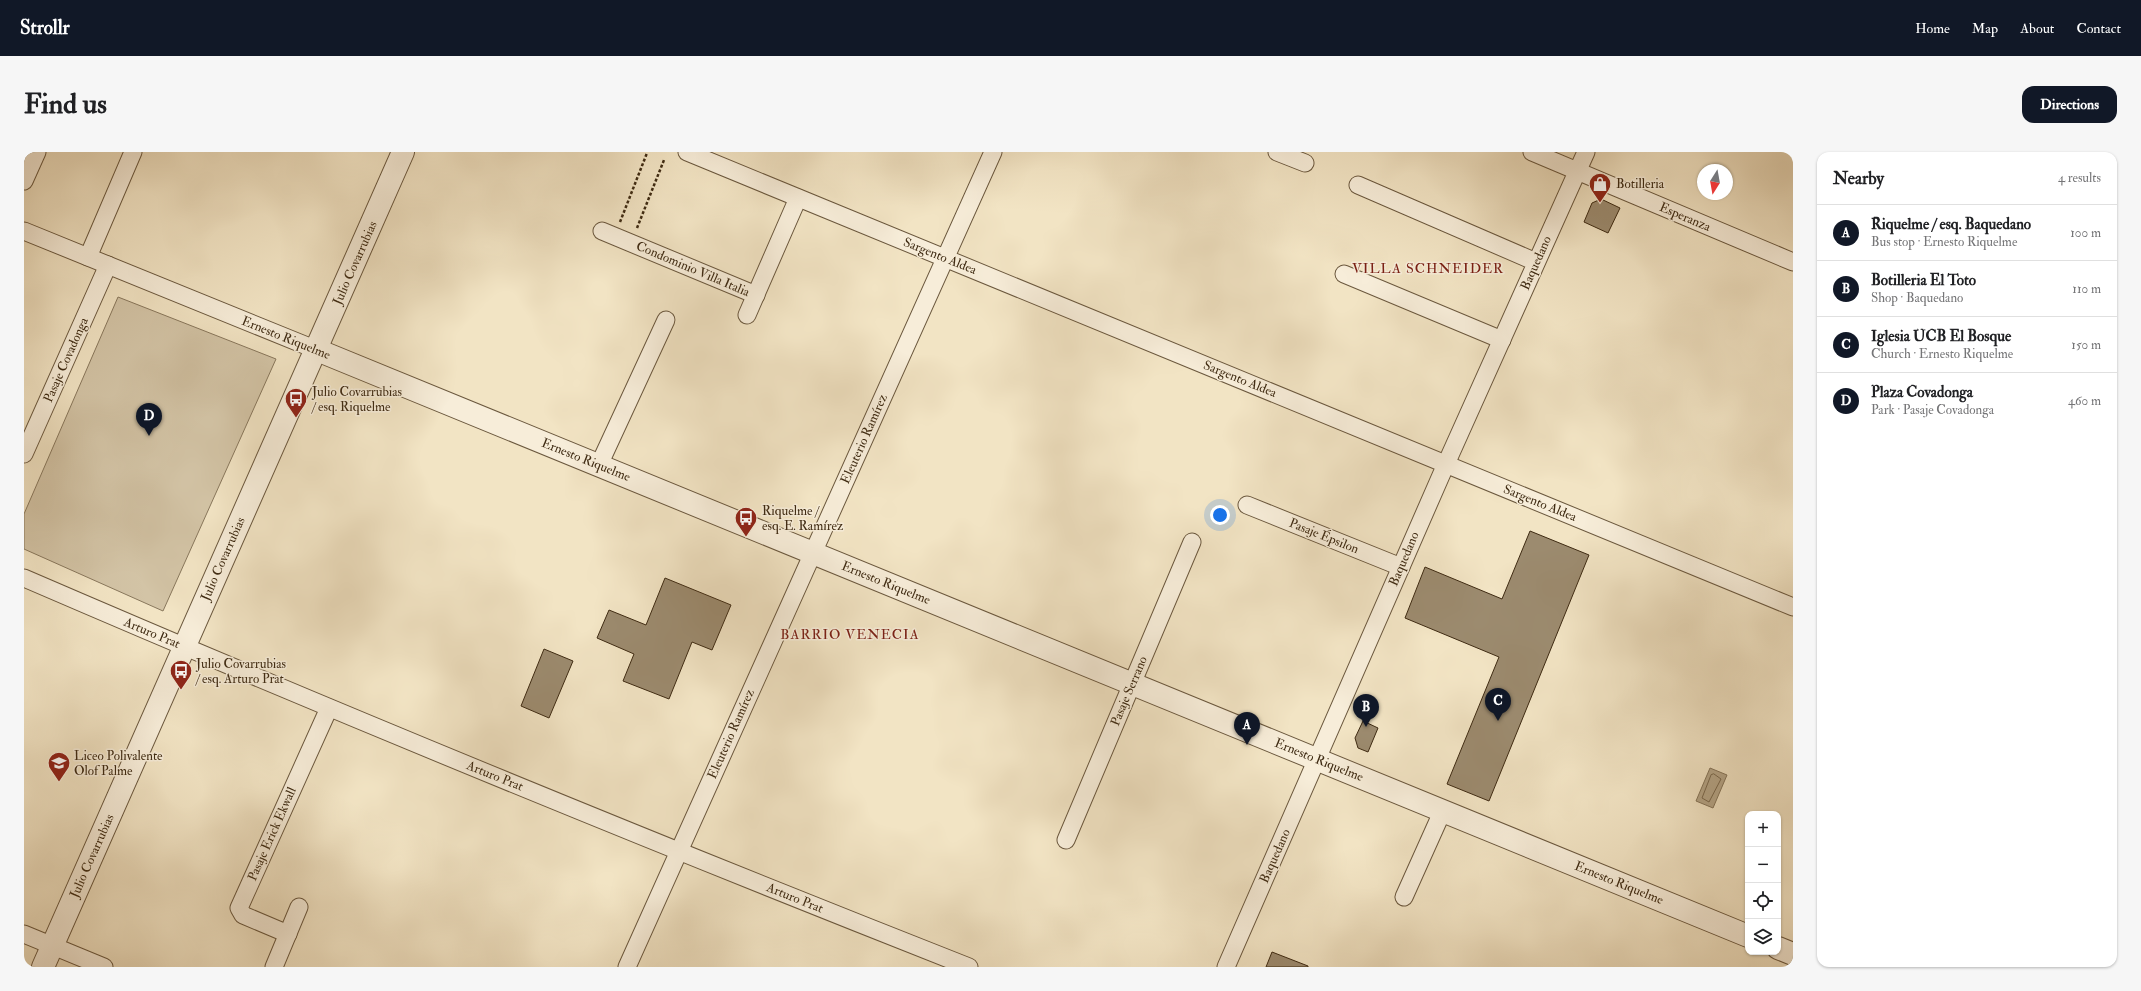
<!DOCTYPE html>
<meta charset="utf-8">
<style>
:root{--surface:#fff;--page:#f6f6f6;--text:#202124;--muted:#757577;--line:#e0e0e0;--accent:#111827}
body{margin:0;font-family:"IM FELL Double Pica",serif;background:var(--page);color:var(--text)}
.controls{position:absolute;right:12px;bottom:12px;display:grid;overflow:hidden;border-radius:8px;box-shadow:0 1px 3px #0004}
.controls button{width:36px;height:36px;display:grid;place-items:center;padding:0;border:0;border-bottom:1px solid var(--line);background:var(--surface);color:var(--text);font:20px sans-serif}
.compass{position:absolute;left:1673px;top:12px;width:36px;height:36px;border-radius:50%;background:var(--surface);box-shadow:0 1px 3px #0004;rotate:191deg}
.you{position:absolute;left:1196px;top:363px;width:14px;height:14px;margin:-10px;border:3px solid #fff;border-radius:50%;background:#1a73e8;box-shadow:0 0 0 6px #1a73e833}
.badge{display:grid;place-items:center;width:26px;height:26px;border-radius:50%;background:var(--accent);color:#fff;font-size:13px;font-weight:700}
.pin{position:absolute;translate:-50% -33px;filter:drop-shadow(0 1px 2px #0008)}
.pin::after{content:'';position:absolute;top:21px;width:14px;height:12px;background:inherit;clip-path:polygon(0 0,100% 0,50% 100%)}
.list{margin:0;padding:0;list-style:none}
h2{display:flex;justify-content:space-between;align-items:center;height:52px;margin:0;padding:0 16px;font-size:17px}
h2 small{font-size:13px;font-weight:400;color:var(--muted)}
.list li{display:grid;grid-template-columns:26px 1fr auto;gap:12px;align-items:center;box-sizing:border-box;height:56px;padding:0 16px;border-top:1px solid var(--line)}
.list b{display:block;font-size:15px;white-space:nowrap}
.list p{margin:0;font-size:13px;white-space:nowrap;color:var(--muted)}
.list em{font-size:13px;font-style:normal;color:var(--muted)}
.icon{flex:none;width:22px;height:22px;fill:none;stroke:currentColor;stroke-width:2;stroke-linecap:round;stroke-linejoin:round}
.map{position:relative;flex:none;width:1769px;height:815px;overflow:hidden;border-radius:12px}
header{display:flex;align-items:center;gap:24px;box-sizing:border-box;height:56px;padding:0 20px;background:var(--accent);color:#fff}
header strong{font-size:19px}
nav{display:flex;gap:22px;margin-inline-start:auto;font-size:14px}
.intro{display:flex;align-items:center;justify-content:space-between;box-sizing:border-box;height:96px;padding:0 24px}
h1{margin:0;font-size:28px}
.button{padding:10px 18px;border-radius:12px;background:var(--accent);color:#fff;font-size:14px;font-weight:700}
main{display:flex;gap:24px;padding:0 24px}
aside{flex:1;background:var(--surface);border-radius:12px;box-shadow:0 1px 3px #0004}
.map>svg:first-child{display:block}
.green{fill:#d3c4a6;stroke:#88775c}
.water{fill:#b5a587;stroke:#857458}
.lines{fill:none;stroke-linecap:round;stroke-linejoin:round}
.shore{stroke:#7a684c;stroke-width:1}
.building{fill:#9c8b6f;stroke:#3e2a12}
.minor-casing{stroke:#6b583e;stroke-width:19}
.tertiary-casing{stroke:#6b583e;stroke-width:24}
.path{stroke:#3e2a12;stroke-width:2.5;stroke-dasharray:3 2;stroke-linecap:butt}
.minor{stroke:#f7edd9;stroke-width:17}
.tertiary{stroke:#f7edd9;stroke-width:22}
.labels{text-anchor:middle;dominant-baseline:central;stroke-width:3;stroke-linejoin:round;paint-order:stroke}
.poi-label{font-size:13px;fill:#3e2a12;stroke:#f7edd9;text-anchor:start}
.street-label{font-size:13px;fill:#3e2a12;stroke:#f7edd9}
.neighbourhood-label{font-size:14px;letter-spacing:1px;fill:#7a1f14;stroke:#f7edd9}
</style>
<header>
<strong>Strollr</strong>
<nav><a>Home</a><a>Map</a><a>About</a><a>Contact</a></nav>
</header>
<div class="intro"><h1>Find us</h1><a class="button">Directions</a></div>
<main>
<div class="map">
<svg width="1769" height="815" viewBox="0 0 1769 815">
<rect width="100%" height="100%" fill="#f2e4c4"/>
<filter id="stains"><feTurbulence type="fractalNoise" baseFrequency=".005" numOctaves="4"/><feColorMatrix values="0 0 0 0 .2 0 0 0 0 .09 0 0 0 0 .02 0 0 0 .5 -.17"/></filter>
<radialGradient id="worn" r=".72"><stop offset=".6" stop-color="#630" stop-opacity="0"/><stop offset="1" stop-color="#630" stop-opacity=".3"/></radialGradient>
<!-- green -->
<path class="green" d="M 94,145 L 252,207 L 139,459 L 0,397 L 0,362 Z"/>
<!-- water -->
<path class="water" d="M 1686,616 L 1703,623 L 1689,656 L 1672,649 Z"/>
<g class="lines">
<!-- shore -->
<path class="shore" d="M 1690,622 L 1697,627 L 1685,650 L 1678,646 L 1687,623 Z"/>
</g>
<!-- building -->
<g class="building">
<path d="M 1577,47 L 1596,56 L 1584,81 L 1560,70 L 1568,51 Z"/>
<path d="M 1506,379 L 1565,403 L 1465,649 L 1423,632 L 1475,505 L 1381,466 L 1401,415 L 1478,447 Z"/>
<path d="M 641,426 L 707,453 L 688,498 L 668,490 L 645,547 L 599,529 L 610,502 L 573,486 L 585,458 L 622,473 Z"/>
<path d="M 520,497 L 549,509 L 525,566 L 497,554 Z"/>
<path d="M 1339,569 L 1354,576 L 1344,600 L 1334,596 L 1331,586 Z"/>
<path d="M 1248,800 L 1284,814 L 1284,815 L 1242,815 Z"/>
</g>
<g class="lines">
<!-- minor casing -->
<g class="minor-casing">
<g id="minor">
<path d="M 663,0 L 1769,455"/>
<path d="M 1253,0 L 1281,11"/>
<path d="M 1508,0 L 1769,110"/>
<path d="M 0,29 L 13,0"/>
<path d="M 1334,33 L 1512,110"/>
<path d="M 0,79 L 293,198"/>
<path d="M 578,79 L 732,143"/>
<path d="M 64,105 L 109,0"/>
<path d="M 1320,122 L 1478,188"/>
<path d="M 723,163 L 774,46"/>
<path d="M 0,302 L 84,113"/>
<path d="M 575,313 L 642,168"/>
<path d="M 1223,353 L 1377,415"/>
<path d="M 0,426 C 313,561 628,690 945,815"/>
<path d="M 1042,688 L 1168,390"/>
<path d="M 1380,745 L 1419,658"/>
<path d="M 0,782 L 80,815"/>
<path d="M 264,782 L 219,763 L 215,756 L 305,556"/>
<path d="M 250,815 L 275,755"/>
<path d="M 603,815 L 969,0"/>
<path d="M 1202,815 L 1422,312 L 1562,0"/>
</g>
</g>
<!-- tertiary casing -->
<g class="tertiary-casing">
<g id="tertiary">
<path d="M 293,198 L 1724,784"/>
<path d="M 1754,796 L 1769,802"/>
<path d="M 19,815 L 379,0"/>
</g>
</g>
<!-- path -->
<g class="path">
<path d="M 596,70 L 623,1"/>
<path d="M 613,76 L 640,8"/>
</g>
<!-- minor -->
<use href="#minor" class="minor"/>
<!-- tertiary -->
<use href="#tertiary" class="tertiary"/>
</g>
<!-- icons -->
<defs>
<g id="shop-pin" transform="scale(1.15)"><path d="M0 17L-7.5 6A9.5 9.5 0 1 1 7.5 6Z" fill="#8f2418" stroke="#f7edd9"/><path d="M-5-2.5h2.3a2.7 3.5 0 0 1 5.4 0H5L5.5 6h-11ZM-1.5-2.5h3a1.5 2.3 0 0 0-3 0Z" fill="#fff"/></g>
<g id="bus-pin" transform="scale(1.15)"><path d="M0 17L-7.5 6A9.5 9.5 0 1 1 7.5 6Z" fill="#8f2418" stroke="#f7edd9"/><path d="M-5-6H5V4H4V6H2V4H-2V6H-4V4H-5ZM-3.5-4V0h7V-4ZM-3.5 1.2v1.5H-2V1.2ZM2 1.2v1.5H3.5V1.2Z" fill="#fff"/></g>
<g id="school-pin" transform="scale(1.15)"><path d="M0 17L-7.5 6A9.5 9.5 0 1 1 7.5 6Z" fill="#8f2418" stroke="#f7edd9"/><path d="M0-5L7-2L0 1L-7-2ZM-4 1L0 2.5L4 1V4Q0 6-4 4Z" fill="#fff"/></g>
</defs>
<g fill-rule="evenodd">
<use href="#shop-pin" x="1576" y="32"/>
<use href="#bus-pin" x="272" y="247"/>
<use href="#bus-pin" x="722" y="366"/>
<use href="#bus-pin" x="157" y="519"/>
<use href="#school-pin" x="35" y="611"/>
</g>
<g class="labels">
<!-- poi labels -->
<g class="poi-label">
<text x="1592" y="32">Botilleria</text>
<text x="288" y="240">Julio Covarrubias<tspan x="288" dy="15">/ esq. Riquelme</tspan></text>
<text x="738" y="359">Riquelme /<tspan x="738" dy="15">esq. E. Ramírez</tspan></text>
<text x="172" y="512">Julio Covarrubias<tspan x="172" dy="15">/ esq. Arturo Prat</tspan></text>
<text x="50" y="604">Liceo Polivalente<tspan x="50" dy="15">Olof Palme</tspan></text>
</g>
<!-- street labels -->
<g class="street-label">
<text transform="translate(1661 65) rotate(23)">Esperanza</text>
<text transform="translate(916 104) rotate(22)">Sargento Aldea</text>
<text transform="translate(331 111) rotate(-66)">Julio Covarrubias</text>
<text transform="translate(1512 111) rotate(-66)">Baquedano</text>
<text transform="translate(669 117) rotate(23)">Condominio Villa Italia</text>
<text transform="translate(262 186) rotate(22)">Ernesto Riquelme</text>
<text transform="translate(42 208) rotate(-66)">Pasaje Covadonga</text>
<text transform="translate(1216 227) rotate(22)">Sargento Aldea</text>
<text transform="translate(840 287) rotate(-66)">Eleuterio Ramírez</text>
<text transform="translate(562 308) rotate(22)">Ernesto Riquelme</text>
<text transform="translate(1516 351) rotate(22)">Sargento Aldea</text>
<text transform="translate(1300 384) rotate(22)">Pasaje Épsilon</text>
<text transform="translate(199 407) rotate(-66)">Julio Covarrubias</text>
<text transform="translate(1380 407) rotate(-67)">Baquedano</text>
<text transform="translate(862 431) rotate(22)">Ernesto Riquelme</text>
<text transform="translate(128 481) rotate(23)">Arturo Prat</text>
<text transform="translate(1105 539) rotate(-67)">Pasaje Serrano</text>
<text transform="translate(707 582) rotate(-66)">Eleuterio Ramírez</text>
<text transform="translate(1295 608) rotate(22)">Ernesto Riquelme</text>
<text transform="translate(471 624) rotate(22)">Arturo Prat</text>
<text transform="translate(248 682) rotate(-66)">Pasaje Erick Ekwall</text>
<text transform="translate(68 704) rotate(-66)">Julio Covarrubias</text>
<text transform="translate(1251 704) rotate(-66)">Baquedano</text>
<text transform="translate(1595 731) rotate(22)">Ernesto Riquelme</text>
<text transform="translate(771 746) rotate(22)">Arturo Prat</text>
</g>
<!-- neighbourhood labels -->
<g class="neighbourhood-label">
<text x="1404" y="116">VILLA SCHNEIDER</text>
<text x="826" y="482">BARRIO VENECIA</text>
</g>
</g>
<rect width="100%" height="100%" filter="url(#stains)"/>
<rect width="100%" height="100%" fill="url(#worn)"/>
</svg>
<div class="controls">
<button>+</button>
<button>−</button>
<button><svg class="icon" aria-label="locate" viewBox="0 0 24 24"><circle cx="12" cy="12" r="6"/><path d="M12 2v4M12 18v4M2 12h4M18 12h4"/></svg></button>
<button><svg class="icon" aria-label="layers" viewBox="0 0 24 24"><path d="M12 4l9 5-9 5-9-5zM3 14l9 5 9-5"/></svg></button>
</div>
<svg class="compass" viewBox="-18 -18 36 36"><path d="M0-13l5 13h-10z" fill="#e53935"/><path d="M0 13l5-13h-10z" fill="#757577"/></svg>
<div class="you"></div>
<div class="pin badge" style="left:1223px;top:593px">A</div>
<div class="pin badge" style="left:1342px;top:575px">B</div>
<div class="pin badge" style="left:1474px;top:569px">C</div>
<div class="pin badge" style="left:125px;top:284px">D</div>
</div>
<aside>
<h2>Nearby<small>4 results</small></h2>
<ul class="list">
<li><span class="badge">A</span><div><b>Riquelme / esq. Baquedano</b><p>Bus stop · Ernesto Riquelme</p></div><em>100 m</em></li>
<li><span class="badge">B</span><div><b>Botilleria El Toto</b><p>Shop · Baquedano</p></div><em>110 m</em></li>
<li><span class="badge">C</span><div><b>Iglesia UCB El Bosque</b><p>Church · Ernesto Riquelme</p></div><em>150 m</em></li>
<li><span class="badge">D</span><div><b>Plaza Covadonga</b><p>Park · Pasaje Covadonga</p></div><em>460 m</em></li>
</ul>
</aside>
</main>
